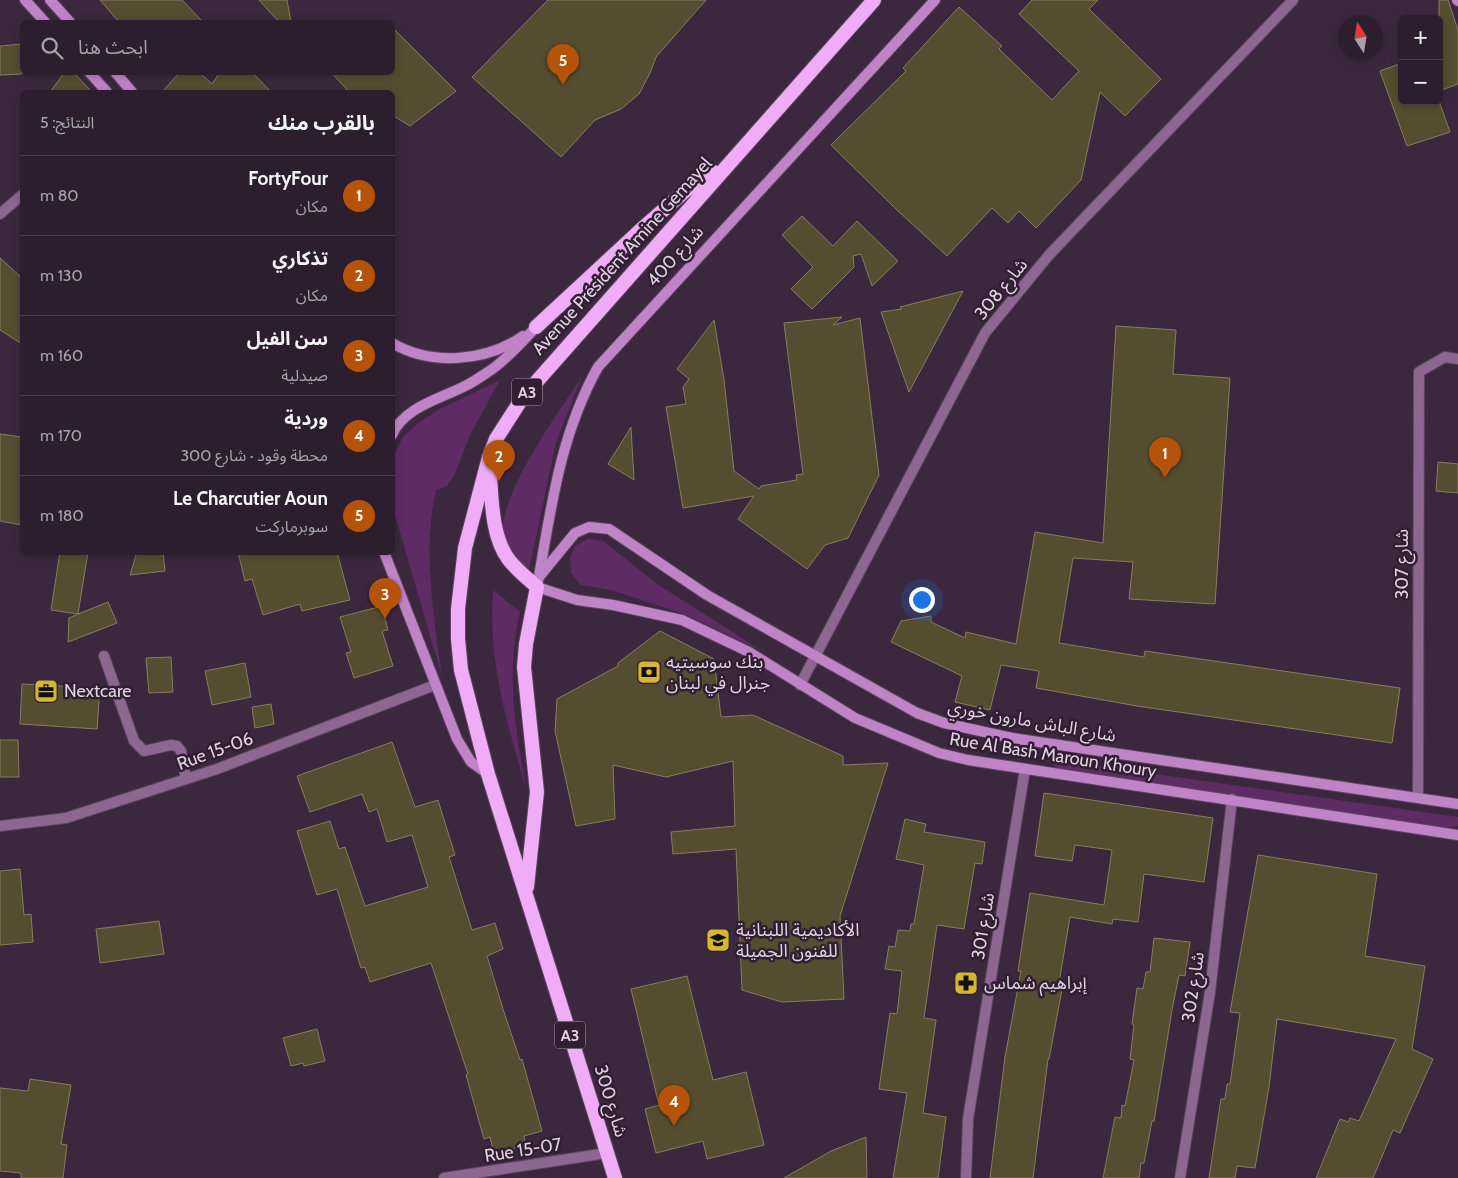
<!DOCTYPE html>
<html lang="ar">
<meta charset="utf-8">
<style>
:root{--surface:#2c1e2e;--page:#382b3a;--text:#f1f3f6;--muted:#a6a2aa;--line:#483c4a;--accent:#b45309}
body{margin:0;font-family:Cabin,"Noto Sans Arabic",sans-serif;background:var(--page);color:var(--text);direction:rtl}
.controls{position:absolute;right:15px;top:15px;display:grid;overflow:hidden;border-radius:8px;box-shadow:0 2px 8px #0003}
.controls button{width:45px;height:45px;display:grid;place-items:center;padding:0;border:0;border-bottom:1px solid var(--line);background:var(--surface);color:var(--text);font:25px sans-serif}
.compass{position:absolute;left:1338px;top:15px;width:45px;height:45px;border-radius:50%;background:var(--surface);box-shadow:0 2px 8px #0003;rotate:348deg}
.you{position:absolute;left:921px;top:599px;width:18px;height:18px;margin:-12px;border:4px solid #fff;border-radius:50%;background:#1a73e8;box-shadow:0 0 0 8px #1a73e833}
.badge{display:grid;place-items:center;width:32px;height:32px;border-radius:50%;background:var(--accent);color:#fff;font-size:16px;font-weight:700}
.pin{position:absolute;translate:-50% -41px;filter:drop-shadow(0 1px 2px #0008)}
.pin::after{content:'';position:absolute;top:26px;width:18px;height:15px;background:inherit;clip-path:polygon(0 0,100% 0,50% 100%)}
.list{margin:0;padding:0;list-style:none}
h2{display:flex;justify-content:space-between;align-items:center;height:65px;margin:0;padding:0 20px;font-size:21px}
h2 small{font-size:16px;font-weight:400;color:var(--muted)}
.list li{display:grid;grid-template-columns:32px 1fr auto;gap:15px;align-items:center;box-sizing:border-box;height:80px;padding:0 20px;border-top:1px solid var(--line)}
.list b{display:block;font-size:19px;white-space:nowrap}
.list p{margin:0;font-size:16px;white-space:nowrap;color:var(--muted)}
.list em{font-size:16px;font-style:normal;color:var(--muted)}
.icon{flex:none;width:28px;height:28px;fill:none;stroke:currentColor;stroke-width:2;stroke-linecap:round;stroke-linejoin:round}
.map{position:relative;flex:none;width:1458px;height:1178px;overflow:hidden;direction:ltr}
.search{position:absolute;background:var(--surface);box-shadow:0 2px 8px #0003;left:20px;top:20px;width:375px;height:55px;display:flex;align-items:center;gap:12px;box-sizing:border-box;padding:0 18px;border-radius:8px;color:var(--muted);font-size:19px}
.panel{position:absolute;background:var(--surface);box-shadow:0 2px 8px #0003;left:20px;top:90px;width:375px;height:465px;border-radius:8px;direction:rtl}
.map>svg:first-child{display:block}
.green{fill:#5e2b64}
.building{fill:#554d2f;stroke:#877e5e}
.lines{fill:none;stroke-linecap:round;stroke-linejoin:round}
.service-casing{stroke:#59475b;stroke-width:12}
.minor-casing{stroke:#59475b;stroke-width:12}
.tertiary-casing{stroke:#59475b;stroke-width:12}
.secondary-casing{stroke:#59475b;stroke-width:12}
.trunk-casing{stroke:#59475b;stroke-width:16}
.service{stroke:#8d6691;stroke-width:10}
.minor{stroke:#8d6691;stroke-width:10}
.tertiary{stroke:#8d6691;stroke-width:10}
.secondary{stroke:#c183c8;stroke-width:10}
.trunk{stroke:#f1acf8;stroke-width:14}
.labels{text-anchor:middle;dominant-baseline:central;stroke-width:5;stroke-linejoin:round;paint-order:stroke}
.shield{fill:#311e33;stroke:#ab9cac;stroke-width:1}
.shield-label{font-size:16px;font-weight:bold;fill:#dfd2e0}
.street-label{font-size:18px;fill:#dfd2e0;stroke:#311e33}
.poi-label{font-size:18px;fill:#dfd2e0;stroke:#311e33;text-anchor:start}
</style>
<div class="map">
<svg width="1458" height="1178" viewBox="0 0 1458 1178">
<rect width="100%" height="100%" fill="#3b283e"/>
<!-- green -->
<g class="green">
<path d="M 582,377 L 556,442 L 528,575 C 519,564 504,548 503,533 C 500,493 559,411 582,377 Z"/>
<path d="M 500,380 L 471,433 L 454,476 L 447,486 L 436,490 C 422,548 434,617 442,677 L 393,508 L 393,457 L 403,437 L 417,424 L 438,410 Z"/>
<path d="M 588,539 L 603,541 L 660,586 L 764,652 L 687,615 L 611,590 L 581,585 L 571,573 L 570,558 L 575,546 Z"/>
<path d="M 493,590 L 520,612 C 506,671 515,729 526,788 C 506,722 488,659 493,590 Z"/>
<path d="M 1050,759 L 1458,817 L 1458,826 L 1436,829 L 1060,775 Z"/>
</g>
<!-- building -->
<g class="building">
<path d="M 100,0 L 182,0 L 203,22 L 119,22 Z"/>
<path d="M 259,0 L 287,0 L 291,22 L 279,22 Z"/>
<path d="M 548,0 L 706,0 L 656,57 L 650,73 L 639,94 L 621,109 L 595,120 L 561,157 L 472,77 Z"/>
<path d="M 1032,0 L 1098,0 L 1089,9 L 1161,79 L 1125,116 L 1100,92 L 1081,180 L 1036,228 L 1019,211 L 1008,223 L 992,208 L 947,256 L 897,210 L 831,145 L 906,71 L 903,68 L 959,7 L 1002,46 L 999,49 L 1052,100 L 1079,71 L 1019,14 Z"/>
<path d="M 1439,0 L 1448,0 L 1458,30 L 1458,84 L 1439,91 Z"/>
<path d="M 392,27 L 456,91 L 410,126 L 392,115 L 392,92 L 349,92 L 331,72 L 392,72 Z"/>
<path d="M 22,44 L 22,74 L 0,75 L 0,46 Z"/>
<path d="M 1402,63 L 1402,101 L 1439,101 L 1450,132 L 1407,146 L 1380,71 Z"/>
<path d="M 65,72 L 73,72 L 92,92 L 50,92 Z"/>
<path d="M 180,72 L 199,72 L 212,84 L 220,72 L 252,72 L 271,92 L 162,92 Z"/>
<path d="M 802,216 L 833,246 L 857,221 L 898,261 L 872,286 L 861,254 L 853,256 L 854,267 L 812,309 L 791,289 L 813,267 L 782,235 Z"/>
<path d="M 0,258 L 22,278 L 22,344 L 0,330 Z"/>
<path d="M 963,291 L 909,392 L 881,312 L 902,309 L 900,307 Z"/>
<path d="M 842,317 L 833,325 L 860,318 L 879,475 L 848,538 L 825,545 L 807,569 L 738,519 L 754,496 L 683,508 L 666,407 L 686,404 L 683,387 L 689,379 L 677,369 L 714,320 L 724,380 L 734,471 L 759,489 L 761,486 L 797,480 L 796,475 L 803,474 L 784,323 Z"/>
<path d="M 1116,326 L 1176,330 L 1173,374 L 1230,378 L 1215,604 L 1129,599 L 1133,562 L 1073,558 L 1059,643 L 1144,657 L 1145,651 L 1400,688 L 1392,743 L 1137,706 L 1036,688 L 1039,671 L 1001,665 L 990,710 L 955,702 L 962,676 L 891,642 L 901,621 L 931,616 L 931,622 L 965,638 L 966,632 L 1016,644 L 1035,532 L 1103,543 Z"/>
<path d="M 631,427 L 634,480 L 608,464 Z"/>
<path d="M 0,434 L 22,437 L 22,525 L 0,521 Z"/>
<path d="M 1438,462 L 1458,464 L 1458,493 L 1436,491 Z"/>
<path d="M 60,552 L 88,552 L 78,614 L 108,602 L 117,623 L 68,642 L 69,618 L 78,614 L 51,610 Z"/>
<path d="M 137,552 L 163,552 L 165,571 L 130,575 Z"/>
<path d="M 238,552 L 337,552 L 350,600 L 302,611 L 300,604 L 263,615 L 252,579 L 245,581 Z"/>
<path d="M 382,606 L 388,630 L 382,631 L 393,666 L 354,678 L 346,653 L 351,652 L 340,617 Z"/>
<path d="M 660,631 L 714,659 L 721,717 L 753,715 L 843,756 L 843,765 L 888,763 L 840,916 L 844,999 L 782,1002 L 742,990 L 736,849 L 673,854 L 671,832 L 735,826 L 733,761 L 666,777 L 613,765 L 615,819 L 576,826 L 555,731 L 557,699 L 618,666 L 618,663 Z"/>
<path d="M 171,657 L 173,692 L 149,693 L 146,658 Z"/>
<path d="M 245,663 L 251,697 L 212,705 L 205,671 Z"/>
<path d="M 22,684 L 100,688 L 97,729 L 20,724 Z"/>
<path d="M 271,704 L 274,724 L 255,728 L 252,707 Z"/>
<path d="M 0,740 L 18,740 L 19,777 L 0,777 Z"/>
<path d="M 392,742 L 415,807 L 438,800 L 455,855 L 449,857 L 472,930 L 495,923 L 503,949 L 487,956 L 503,1009 L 520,1060 L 522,1059 L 542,1131 L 524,1136 L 526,1145 L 494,1154 L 490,1137 L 484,1139 L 466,1075 L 468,1074 L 431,963 L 370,982 L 365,967 L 361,968 L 337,889 L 317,895 L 297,831 L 330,821 L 339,849 L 345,847 L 365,906 L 428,887 L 412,835 L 387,842 L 377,809 L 369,812 L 362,794 L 310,812 L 297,776 Z"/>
<path d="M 1044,793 L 1213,818 L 1204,882 L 1144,874 L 1138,922 L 1113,919 L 1112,924 L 1070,917 L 1059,983 L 1063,984 L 1049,1059 L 1048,1059 L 1033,1178 L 990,1178 L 1005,1057 L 1021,971 L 1018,971 L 1030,893 L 1104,905 L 1112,850 L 1075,845 L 1072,861 L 1035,856 Z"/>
<path d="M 905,819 L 926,824 L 924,832 L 985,842 L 982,864 L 975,863 L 964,929 L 937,925 L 924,1018 L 936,1020 L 923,1113 L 946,1117 L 938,1178 L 893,1178 L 907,1093 L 879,1089 L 890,1013 L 897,1014 L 902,971 L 885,969 L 889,946 L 895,947 L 898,930 L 910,931 L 911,924 L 914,924 L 924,865 L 896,859 Z"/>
<path d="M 1258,855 L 1377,874 L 1365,956 L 1425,966 L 1412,1049 L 1433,1059 L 1400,1133 L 1393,1130 L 1373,1178 L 1316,1178 L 1340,1119 L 1348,1122 L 1350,1118 L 1359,1121 L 1396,1039 L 1277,1019 L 1269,1087 L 1255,1168 L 1237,1166 L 1235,1178 L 1209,1178 L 1221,1099 L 1225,1099 L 1227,1084 L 1230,1084 L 1240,1013 L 1230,1012 Z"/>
<path d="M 20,869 L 24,915 L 31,914 L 33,942 L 0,945 L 0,871 Z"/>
<path d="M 159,921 L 164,954 L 100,963 L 96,929 Z"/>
<path d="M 1154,938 L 1190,942 L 1185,976 L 1179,975 L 1172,1010 L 1154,1121 L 1152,1121 L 1144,1163 L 1141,1163 L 1139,1178 L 1103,1178 L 1115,1117 L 1121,1118 L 1122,1105 L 1125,1106 L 1134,1060 L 1130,1059 L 1134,1025 L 1132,1024 L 1137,988 L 1143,989 L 1146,972 L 1150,972 Z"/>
<path d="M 687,976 L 713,1080 L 746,1072 L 764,1145 L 707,1159 L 703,1141 L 656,1153 L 645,1109 L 659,1105 L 631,989 Z"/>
<path d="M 317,1029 L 325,1061 L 304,1066 L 303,1063 L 291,1066 L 283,1038 Z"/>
<path d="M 30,1079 L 71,1085 L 61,1144 L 67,1145 L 63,1178 L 21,1178 L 21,1173 L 0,1171 L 0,1088 L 28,1091 Z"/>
<path d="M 866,1137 L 867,1178 L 784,1178 L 831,1151 Z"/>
</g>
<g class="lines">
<!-- service casing -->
<g class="service-casing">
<path id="service" d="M 104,656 L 134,741 L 144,751 L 171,745 L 177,746 L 181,751 L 186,779"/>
</g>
<!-- minor casing -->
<g class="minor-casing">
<g id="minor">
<path d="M 1418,798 L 1419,372 L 1445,357 L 1458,359"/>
<path d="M 444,1178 L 607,1153"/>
<path d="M 966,1178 L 968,1119 L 1025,769"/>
<path d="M 1180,1178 L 1210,992 L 1232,799"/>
</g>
</g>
<!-- tertiary casing -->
<g class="tertiary-casing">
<g id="tertiary">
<path d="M 0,214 L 22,195"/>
<path d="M 800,685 L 985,333 L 1049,255 L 1293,0"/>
<path d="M 0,826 L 66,818 L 217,769 L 435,685"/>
</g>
</g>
<!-- secondary casing -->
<g class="secondary-casing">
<g id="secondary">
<path d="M 25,0 L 45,22"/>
<path d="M 50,0 L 70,22"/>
<path d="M 935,0 L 598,367 C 559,437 551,510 537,587 L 577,600 L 613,605 L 682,620 L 749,652 L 855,718 L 939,753 L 968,760 L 1458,835"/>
<path d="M 1457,0 L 1458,1"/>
<path d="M 89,72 L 107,92"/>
<path d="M 115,72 L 132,92"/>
<path d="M 392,343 C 431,366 486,362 523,336"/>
<path d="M 392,435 C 404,407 440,399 465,386 C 474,382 483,375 491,370 C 508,358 522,342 536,327"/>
<path d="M 384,552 L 457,739 L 471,762 L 488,774"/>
<path d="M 539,577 L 575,533 L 589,527 L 609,529 L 707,595 L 917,713 L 944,723 L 1012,738 L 1458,804"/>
</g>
</g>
<!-- trunk casing -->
<g class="trunk-casing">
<g id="trunk">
<path d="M 536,327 L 644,227 L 684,192 L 714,172"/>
<path d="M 489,463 C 492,494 490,535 509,560 C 517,570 528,579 537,587 L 526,644 L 524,667 L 537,792 L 527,887"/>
<path d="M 615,1178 L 488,774 L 461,670 L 458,639 L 458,609 L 465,548 L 489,457 L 496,439 L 523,397 L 874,0"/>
</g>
</g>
<!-- service -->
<use href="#service" class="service"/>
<!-- minor -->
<use href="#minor" class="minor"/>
<!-- tertiary -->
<use href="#tertiary" class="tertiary"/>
<!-- secondary -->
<use href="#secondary" class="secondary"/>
<!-- trunk -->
<use href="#trunk" class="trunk"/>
</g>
<!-- icons -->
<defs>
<g id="bank-square" transform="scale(1.25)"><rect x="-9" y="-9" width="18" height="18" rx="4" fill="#d6b534" stroke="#311e33"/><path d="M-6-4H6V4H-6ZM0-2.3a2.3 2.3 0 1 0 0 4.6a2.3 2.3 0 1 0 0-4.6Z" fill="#111"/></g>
<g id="office-square" transform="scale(1.25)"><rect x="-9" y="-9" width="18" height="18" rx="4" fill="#d6b534" stroke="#311e33"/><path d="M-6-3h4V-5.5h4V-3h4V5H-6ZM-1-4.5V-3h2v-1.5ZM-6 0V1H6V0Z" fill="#111"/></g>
<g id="university-square" transform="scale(1.25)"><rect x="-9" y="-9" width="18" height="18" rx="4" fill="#d6b534" stroke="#311e33"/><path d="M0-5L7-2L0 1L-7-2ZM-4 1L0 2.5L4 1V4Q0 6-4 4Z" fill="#111"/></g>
<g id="pharmacy-square" transform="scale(1.25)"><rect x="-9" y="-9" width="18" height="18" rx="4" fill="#d6b534" stroke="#311e33"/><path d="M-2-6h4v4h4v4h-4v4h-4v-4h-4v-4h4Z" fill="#111"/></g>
</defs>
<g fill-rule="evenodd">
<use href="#bank-square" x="649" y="672"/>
<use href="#office-square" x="46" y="691"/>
<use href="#university-square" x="718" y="940"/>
<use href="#pharmacy-square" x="966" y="983"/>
</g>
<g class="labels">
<!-- shield labels -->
<g class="shield">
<rect x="512" y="378.5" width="30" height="27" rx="4"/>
<rect x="555" y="1021.5" width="30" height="27" rx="4"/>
</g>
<g class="shield-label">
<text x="527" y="392">A3</text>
<text x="570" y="1035">A3</text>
</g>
<!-- street labels -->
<g class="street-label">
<text transform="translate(622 256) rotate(-48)">Avenue Président Amine Gemayel</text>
<text transform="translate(675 256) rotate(-48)">شارع 400</text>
<text transform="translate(1001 289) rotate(-51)">شارع 308</text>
<text transform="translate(1402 564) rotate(-90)">شارع 307</text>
<text transform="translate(1032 721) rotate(10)">شارع الباش مارون خوري</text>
<text transform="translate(215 751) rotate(-20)">Rue 15-06</text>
<text transform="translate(1053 755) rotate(9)">Rue Al Bash Maroun Khoury</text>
<text transform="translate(983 926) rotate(-81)">شارع 301</text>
<text transform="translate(1193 987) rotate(-82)">شارع 302</text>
<text transform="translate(611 1101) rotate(73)">شارع 300</text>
<text transform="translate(523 1150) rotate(-9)">Rue 15-07</text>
</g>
<!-- poi labels -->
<g class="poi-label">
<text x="666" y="662">بنك سوسيتيه<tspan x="666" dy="21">جنرال في لبنان</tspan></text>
<text x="64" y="691">Nextcare</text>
<text x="736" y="930">الأكاديمية اللبنانية<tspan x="736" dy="21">للفنون الجميلة</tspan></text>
<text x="984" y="983">إبراهيم شماس</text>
</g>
</g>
</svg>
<div class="controls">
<button>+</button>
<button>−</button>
</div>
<svg class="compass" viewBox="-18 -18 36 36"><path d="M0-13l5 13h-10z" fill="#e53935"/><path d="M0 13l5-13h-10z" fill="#a6a2aa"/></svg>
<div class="you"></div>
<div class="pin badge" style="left:1165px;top:478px">1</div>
<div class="pin badge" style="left:499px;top:481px">2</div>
<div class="pin badge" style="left:385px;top:619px">3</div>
<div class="pin badge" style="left:674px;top:1126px">4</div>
<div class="pin badge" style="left:563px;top:85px">5</div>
<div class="search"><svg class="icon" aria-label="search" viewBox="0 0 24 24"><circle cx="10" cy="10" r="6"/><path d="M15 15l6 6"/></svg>ابحث هنا</div>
<section class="panel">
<h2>بالقرب منك<small>النتائج: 5</small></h2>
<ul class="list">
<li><span class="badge">1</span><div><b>FortyFour</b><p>مكان</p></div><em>80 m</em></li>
<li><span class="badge">2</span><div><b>تذكاري</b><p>مكان</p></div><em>130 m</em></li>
<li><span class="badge">3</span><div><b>سن الفيل</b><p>صيدلية</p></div><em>160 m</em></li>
<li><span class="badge">4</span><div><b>وردية</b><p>محطة وقود · شارع 300</p></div><em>170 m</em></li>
<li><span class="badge">5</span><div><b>Le Charcutier Aoun</b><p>سوبرماركت</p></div><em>180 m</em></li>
</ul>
</section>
</div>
